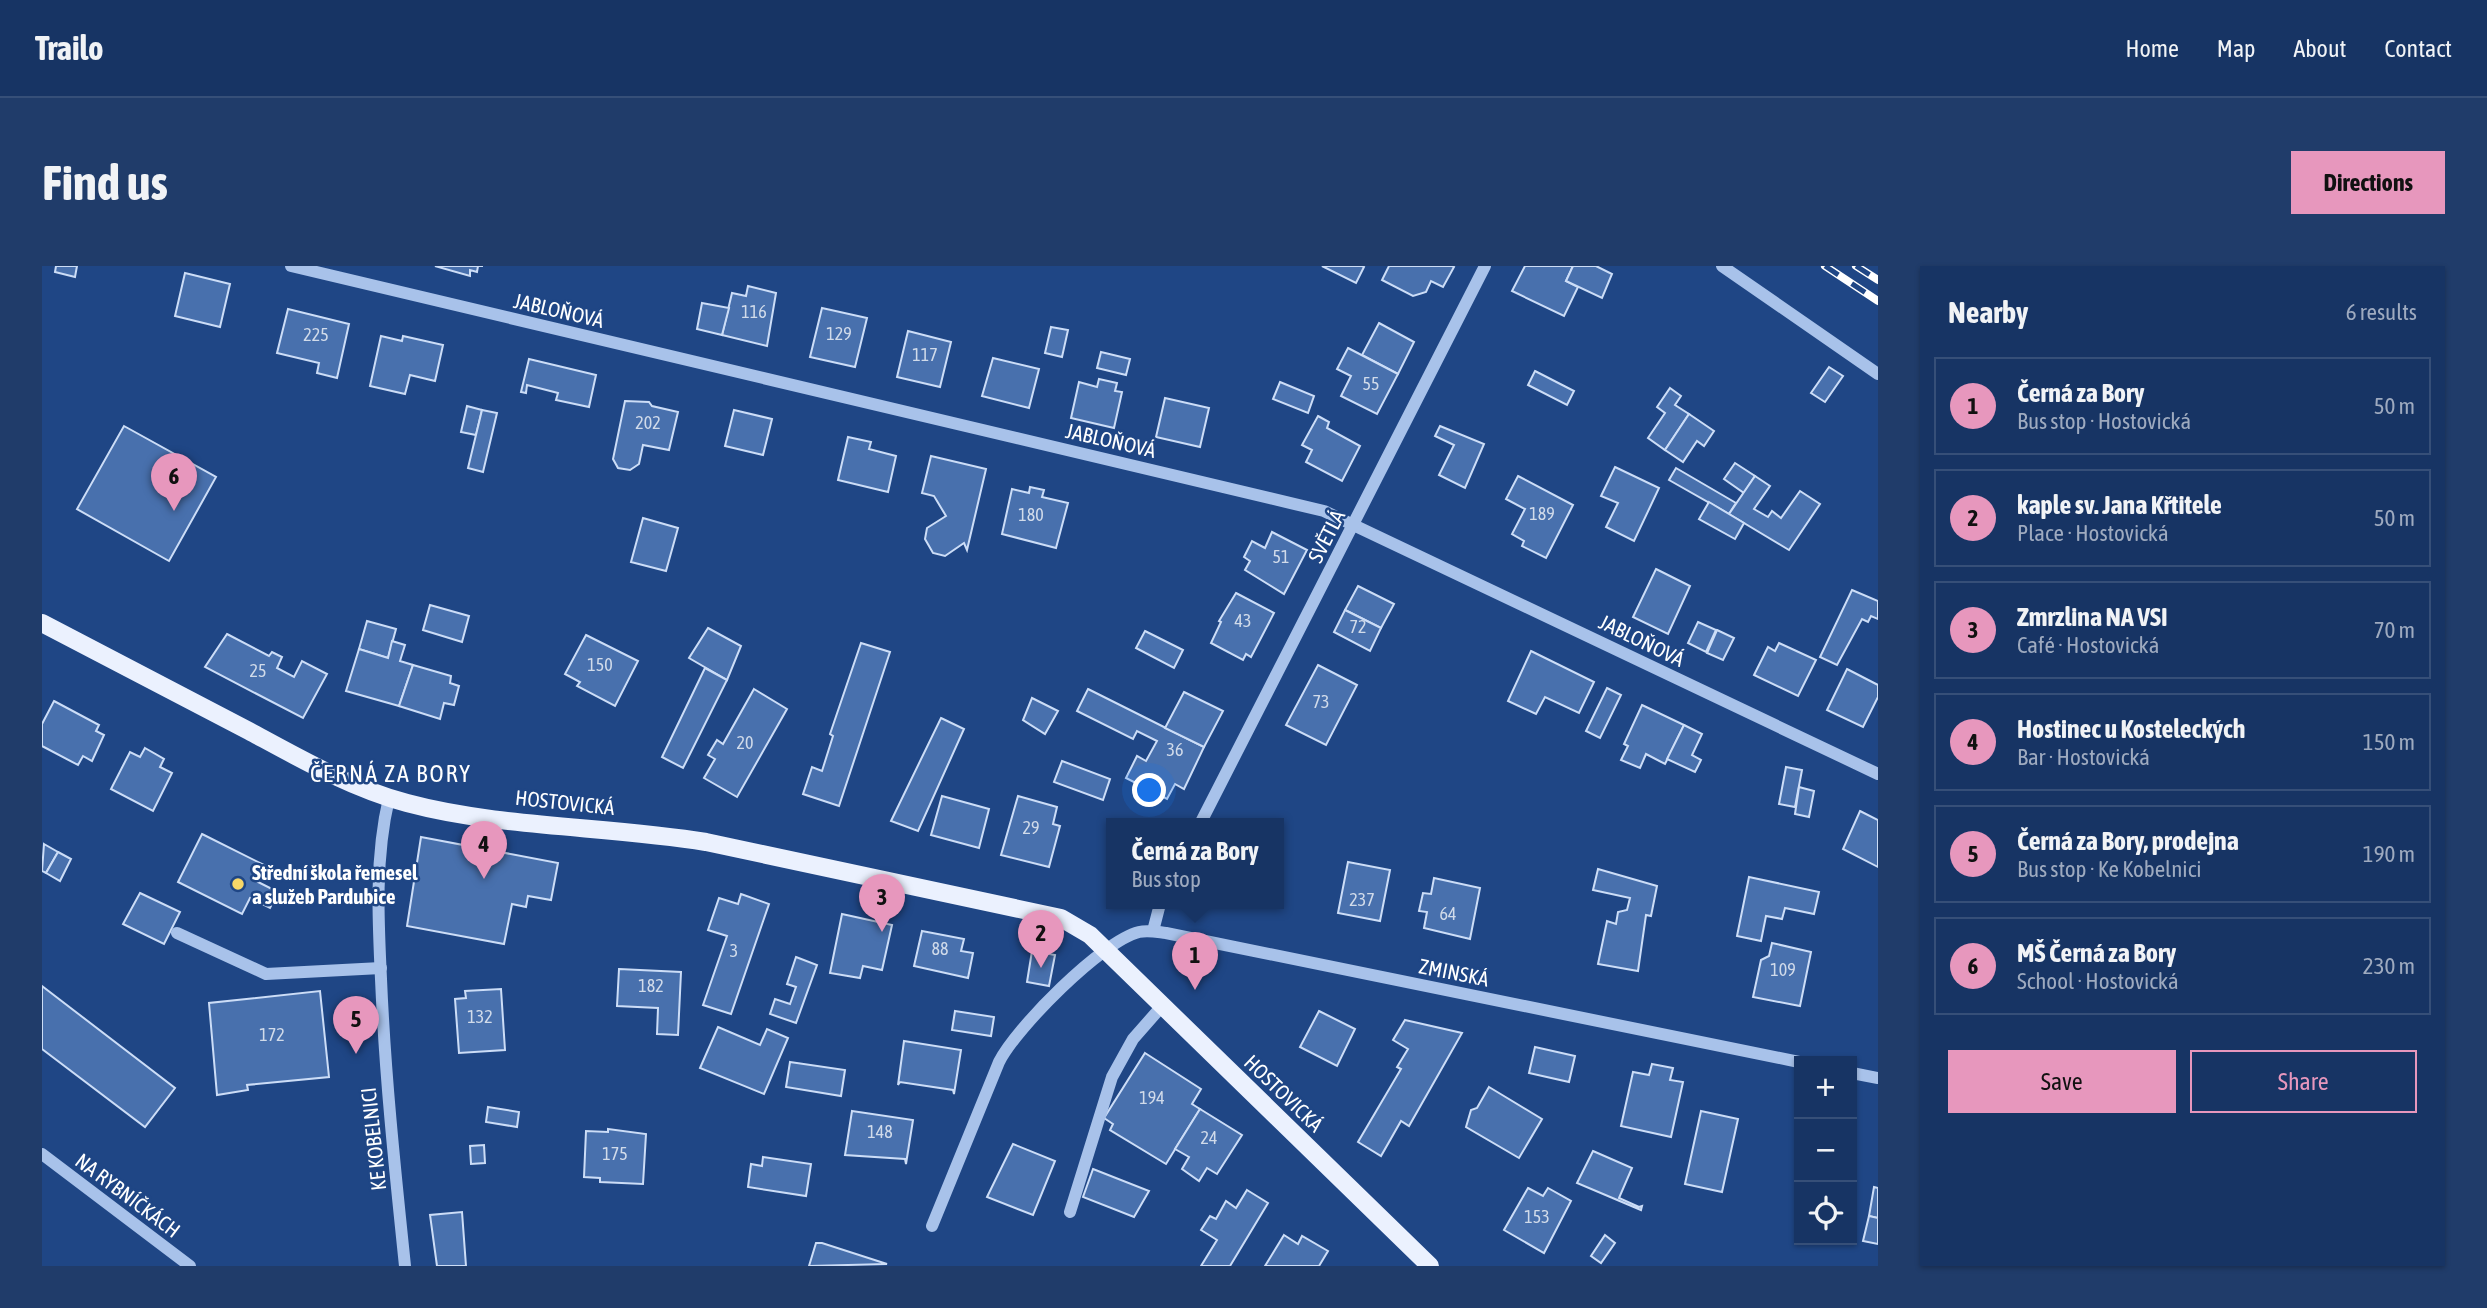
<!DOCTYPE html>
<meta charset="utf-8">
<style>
:root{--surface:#173464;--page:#203c6a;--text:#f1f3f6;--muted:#9eaabf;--line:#364f78;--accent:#e797bd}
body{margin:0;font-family:"Asap Condensed",sans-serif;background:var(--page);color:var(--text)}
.controls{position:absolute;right:21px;bottom:21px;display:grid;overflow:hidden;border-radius:0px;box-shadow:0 2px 5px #0004}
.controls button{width:63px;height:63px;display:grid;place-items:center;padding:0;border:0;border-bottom:2px solid var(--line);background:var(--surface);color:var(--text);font:35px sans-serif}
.you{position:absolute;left:1108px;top:525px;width:24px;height:24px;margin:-18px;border:5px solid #fff;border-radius:50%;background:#1a73e8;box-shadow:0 0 0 10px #1a73e833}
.badge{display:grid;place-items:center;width:46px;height:46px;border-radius:50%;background:var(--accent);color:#111;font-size:23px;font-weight:700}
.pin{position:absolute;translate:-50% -58px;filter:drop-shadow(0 2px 4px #0008)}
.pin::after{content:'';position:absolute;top:37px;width:24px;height:21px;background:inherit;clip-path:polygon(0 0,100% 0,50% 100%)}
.popup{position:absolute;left:1064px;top:552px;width:178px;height:91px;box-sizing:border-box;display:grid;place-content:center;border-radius:0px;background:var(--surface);filter:drop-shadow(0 2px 5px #0005);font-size:23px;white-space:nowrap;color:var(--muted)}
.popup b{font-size:26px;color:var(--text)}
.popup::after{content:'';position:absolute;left:50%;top:100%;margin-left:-14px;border:14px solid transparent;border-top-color:var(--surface)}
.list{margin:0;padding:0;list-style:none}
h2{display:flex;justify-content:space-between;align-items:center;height:91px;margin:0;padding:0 28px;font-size:30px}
h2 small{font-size:23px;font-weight:400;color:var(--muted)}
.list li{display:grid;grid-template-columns:46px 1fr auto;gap:21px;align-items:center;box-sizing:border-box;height:98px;margin:0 14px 14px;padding:0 14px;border:2px solid var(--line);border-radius:0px}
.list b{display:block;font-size:26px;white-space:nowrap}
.list p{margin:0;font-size:23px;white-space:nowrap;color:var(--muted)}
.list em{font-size:23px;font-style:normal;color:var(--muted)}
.actions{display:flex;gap:14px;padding:21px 28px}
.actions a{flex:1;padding:16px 0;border:2px solid var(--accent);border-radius:0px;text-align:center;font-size:24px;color:var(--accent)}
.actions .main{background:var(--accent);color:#111}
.icon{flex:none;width:38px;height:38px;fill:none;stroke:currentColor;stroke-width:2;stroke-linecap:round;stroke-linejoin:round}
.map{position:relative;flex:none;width:1836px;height:1000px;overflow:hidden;border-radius:0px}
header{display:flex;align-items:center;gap:42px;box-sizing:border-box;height:98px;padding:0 35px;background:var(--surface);border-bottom:2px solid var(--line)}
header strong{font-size:33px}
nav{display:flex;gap:38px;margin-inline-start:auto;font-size:24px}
.intro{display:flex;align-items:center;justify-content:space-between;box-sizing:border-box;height:168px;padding:0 42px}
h1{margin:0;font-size:49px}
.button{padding:18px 32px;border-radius:0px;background:var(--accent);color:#111;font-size:24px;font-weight:700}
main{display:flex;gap:42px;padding:0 42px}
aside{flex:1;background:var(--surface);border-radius:0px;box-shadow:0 2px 5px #0004}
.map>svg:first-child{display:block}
.building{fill:#4870ad;stroke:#ccddf7;stroke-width:2}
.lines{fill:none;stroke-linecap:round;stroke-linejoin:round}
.minor{stroke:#a8c2ea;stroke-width:12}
.major{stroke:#ebf1fe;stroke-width:18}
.rail-casing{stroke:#fff;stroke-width:8}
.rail{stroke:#1f4685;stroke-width:5;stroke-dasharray:16;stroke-linecap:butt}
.poi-dot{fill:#f7d768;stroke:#1f4685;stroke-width:2.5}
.labels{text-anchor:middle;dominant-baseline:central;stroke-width:5;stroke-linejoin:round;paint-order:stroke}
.number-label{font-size:18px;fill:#d1dbea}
.street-label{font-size:21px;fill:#fff;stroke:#1f4685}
.poi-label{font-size:21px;font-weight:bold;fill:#fff;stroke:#1f4685;text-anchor:start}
.quarter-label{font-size:24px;letter-spacing:2px;fill:#fff;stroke:#1f4685}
</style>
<header>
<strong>Trailo</strong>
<nav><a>Home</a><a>Map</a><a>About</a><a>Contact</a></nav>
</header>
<div class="intro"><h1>Find us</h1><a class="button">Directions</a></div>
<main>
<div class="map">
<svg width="1836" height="1000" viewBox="0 0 1836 1000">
<rect width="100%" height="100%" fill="#1f4685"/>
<!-- building -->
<g class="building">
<path d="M 14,0 L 35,0 L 33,11 L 13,6 Z"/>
<path d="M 393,0 L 441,0 L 436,0 L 435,6 L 428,4 L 428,10 Z"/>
<path d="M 1280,0 L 1320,0 L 1322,1 L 1314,17 Z"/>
<path d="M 1347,0 L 1410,0 L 1412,1 L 1401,21 L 1389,15 L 1384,26 L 1371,30 L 1340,14 Z"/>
<path d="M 1483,0 L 1531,0 L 1524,15 L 1536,21 L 1522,50 L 1470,25 Z"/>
<path d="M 1531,0 L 1554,0 L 1570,8 L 1560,32 L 1524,15 Z"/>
<path d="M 143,7 L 188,18 L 178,61 L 133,50 Z"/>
<path d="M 706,20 L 734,27 L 725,80 L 680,69 L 690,27 L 704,30 Z"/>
<path d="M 660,37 L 687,42 L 680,69 L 655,63 Z"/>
<path d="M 780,42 L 825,52 L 813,101 L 768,91 Z"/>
<path d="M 246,43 L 307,58 L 295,112 L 275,107 L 277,97 L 235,87 Z"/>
<path d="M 1337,57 L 1372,76 L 1356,108 L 1320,89 Z"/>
<path d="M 1009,61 L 1026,64 L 1020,91 L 1003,87 Z"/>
<path d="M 866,65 L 909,76 L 898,121 L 855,111 Z"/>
<path d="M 339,70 L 360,75 L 361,70 L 401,79 L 393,115 L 368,109 L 363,128 L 328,120 Z"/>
<path d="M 1306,82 L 1356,108 L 1335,148 L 1299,130 L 1309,110 L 1295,103 Z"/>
<path d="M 1059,86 L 1088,93 L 1084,109 L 1055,102 Z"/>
<path d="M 951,92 L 997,103 L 987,142 L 940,130 Z"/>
<path d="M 487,93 L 554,109 L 547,141 L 514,134 L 516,127 L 485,119 L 484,127 L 479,126 Z"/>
<path d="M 1787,101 L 1801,110 L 1783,136 L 1769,127 Z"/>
<path d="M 1493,105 L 1532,125 L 1525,139 L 1486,119 Z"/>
<path d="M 1057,113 L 1075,117 L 1073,125 L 1080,126 L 1072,162 L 1029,152 L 1037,116 L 1055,121 Z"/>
<path d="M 1238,116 L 1272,130 L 1266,147 L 1231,133 Z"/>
<path d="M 1628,122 L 1639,130 L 1633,139 L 1647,148 L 1623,184 L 1606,172 L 1623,147 L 1615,141 Z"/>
<path d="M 1123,132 L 1167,142 L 1158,181 L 1114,171 Z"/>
<path d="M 583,135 L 607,136 L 610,140 L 636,146 L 627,184 L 601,179 L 597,198 L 588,204 L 576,202 L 571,193 Z"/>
<path d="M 425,140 L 440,144 L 434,169 L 419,166 Z"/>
<path d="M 440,144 L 455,147 L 441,206 L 426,202 Z"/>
<path d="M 692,144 L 730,153 L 721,189 L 683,180 Z"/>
<path d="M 1647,148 L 1672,165 L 1662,180 L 1655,175 L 1641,196 L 1623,184 Z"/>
<path d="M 1276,150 L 1287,156 L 1285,162 L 1318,180 L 1300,215 L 1264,196 L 1270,184 L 1260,179 Z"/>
<path d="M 82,160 L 174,211 L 127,295 L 35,243 Z"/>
<path d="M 1398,160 L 1442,178 L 1423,222 L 1397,209 L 1412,179 L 1393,170 Z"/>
<path d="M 806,171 L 829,176 L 827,183 L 854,190 L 846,226 L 796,214 Z"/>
<path d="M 889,190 L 944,203 L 925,284 L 922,277 L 903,290 L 891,287 L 883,273 L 885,262 L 904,250 L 892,230 L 880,227 Z"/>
<path d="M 1693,197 L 1713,210 L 1702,227 L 1682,213 Z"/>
<path d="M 1573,201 L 1617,222 L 1592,275 L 1564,261 L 1576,237 L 1559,230 Z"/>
<path d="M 1634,202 L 1694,237 L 1687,248 L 1627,214 Z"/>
<path d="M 1476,210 L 1531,239 L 1504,292 L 1480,280 L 1482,275 L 1470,268 L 1483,243 L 1464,233 Z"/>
<path d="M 1713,210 L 1728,220 L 1712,243 L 1726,251 L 1730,245 L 1739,252 L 1758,225 L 1778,238 L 1747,284 L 1687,248 Z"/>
<path d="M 988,221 L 1002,224 L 1000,231 L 1026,237 L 1014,282 L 960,268 L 970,223 L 987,227 Z"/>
<path d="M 1667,236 L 1702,257 L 1693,273 L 1657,253 Z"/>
<path d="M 601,252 L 636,262 L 624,305 L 589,296 Z"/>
<path d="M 1230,266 L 1265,284 L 1242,328 L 1203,304 L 1208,295 L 1202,291 L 1210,275 L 1223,282 Z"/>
<path d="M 1614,303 L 1648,320 L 1626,368 L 1591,351 Z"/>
<path d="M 1316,320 L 1352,338 L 1339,362 L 1303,344 Z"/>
<path d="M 1810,324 L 1836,335 L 1836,353 L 1829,350 L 1826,356 L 1820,353 L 1795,399 L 1778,391 Z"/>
<path d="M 1194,327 L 1232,347 L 1209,391 L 1204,388 L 1201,394 L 1169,377 L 1179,356 L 1177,355 Z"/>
<path d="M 388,339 L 427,350 L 420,376 L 381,364 Z"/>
<path d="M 1303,344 L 1339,362 L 1328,385 L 1292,366 Z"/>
<path d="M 325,355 L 354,363 L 346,392 L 317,383 Z"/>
<path d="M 1656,356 L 1674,364 L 1664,386 L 1646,377 Z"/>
<path d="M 666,362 L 699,380 L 685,414 L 647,392 Z"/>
<path d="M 1675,364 L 1692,372 L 1681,394 L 1665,387 Z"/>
<path d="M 1103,365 L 1141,384 L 1132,402 L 1094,382 Z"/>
<path d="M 185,368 L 227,390 L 230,386 L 240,391 L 235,402 L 252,411 L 260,395 L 285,408 L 261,452 L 163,401 Z"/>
<path d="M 544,369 L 596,395 L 573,440 L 535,420 L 538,416 L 523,408 Z"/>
<path d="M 350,375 L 363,379 L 358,395 L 371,399 L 357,440 L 304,425 L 317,383 L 346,392 Z"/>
<path d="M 819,377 L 848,386 L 797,540 L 761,528 L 770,501 L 780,505 L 791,470 L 788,468 Z"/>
<path d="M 1737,377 L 1774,394 L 1756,430 L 1712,409 L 1726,381 L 1733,385 Z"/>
<path d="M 1489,385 L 1552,416 L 1537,447 L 1503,431 L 1494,448 L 1466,435 Z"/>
<path d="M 371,399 L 409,410 L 408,417 L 417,420 L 412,439 L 402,437 L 398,453 L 357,440 Z"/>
<path d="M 1276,399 L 1315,419 L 1284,479 L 1244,459 Z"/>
<path d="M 663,402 L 685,414 L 641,502 L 620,491 Z"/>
<path d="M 1805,403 L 1836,419 L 1836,431 L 1821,461 L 1785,444 Z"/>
<path d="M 1565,422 L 1579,429 L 1558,472 L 1544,465 Z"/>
<path d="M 712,423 L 745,443 L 695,531 L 662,512 L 673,493 L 666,489 L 675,474 L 681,478 Z"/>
<path d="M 1046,423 L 1162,481 L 1142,523 L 1133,518 L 1125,533 L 1084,512 L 1095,490 L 1104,495 L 1115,475 L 1095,465 L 1091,473 L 1035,445 Z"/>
<path d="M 1142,426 L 1181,445 L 1162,481 L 1123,462 Z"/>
<path d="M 990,432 L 1016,445 L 1003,468 L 981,454 Z"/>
<path d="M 12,435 L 57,459 L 54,465 L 62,469 L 50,495 L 41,490 L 36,499 L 0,480 L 0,458 Z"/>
<path d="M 1600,439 L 1642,459 L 1623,498 L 1604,488 L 1598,502 L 1579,494 L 1586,480 L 1582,478 Z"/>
<path d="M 899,452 L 922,463 L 876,565 L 849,555 Z"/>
<path d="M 1642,459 L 1660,468 L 1650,489 L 1659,494 L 1653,506 L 1625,493 Z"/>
<path d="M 103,482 L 122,493 L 118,501 L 130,507 L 111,545 L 69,523 L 88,486 L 98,491 Z"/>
<path d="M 1020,495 L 1068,513 L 1061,534 L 1012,516 Z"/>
<path d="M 1744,501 L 1760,504 L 1753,541 L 1737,538 Z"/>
<path d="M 1757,521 L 1772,525 L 1767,551 L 1753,548 Z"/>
<path d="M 900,530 L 947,543 L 937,582 L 889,569 Z"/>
<path d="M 976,530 L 1015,541 L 1011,558 L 1018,560 L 1007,601 L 959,589 Z"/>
<path d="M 1818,545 L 1836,554 L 1836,601 L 1801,583 Z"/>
<path d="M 160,568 L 224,600 L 216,616 L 236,626 L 228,642 L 208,632 L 200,648 L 136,616 Z"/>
<path d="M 379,571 L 516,597 L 509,634 L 486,630 L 484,641 L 470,638 L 462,678 L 365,660 Z"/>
<path d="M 2,578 L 16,586 L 4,607 L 0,605 Z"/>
<path d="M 16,586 L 29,593 L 18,615 L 4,607 Z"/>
<path d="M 1306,596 L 1348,604 L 1338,655 L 1296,647 Z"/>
<path d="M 1556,603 L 1615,620 L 1609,650 L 1604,649 L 1596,705 L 1556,698 L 1565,655 L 1574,658 L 1576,646 L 1585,644 L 1588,632 L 1551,624 Z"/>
<path d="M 1707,611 L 1777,626 L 1772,648 L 1743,642 L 1740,653 L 1724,650 L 1719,675 L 1695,670 Z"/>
<path d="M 1392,612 L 1438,622 L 1428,673 L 1382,662 L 1385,646 L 1377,645 L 1381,627 L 1389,628 Z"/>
<path d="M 98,627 L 138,646 L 122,678 L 81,658 Z"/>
<path d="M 699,628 L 727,638 L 689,748 L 661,739 L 685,670 L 666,664 L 677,632 L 696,638 Z"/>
<path d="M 800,648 L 850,659 L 840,704 L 821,700 L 818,712 L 788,707 Z"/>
<path d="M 880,665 L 922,673 L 919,685 L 931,687 L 926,712 L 872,700 Z"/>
<path d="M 1730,677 L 1769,686 L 1758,740 L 1711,731 L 1719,694 L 1727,690 Z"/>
<path d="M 990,685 L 1013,689 L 1007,720 L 985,716 Z"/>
<path d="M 754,691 L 775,699 L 754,757 L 728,748 L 733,733 L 748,738 L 754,721 L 745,718 Z"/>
<path d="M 577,703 L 639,706 L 636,769 L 615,768 L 616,742 L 575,740 Z"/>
<path d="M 0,720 L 133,822 L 103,861 L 0,783 Z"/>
<path d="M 459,723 L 463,784 L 417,787 L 413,733 L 424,732 L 423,725 Z"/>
<path d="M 278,725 L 287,811 L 205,819 L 206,824 L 175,829 L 167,737 Z"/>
<path d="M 913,745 L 952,751 L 949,770 L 910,764 Z"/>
<path d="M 1277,745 L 1313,763 L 1295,800 L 1258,781 Z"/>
<path d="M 1363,754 L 1420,767 L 1367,860 L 1359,855 L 1339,890 L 1316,876 L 1359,803 L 1355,801 L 1366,783 L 1351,774 Z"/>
<path d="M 676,761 L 718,779 L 725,763 L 746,772 L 722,828 L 658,802 Z"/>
<path d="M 862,775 L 919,784 L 912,828 L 911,824 L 858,816 L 856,819 Z"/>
<path d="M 1493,781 L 1533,790 L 1527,816 L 1487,807 Z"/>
<path d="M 1103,787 L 1159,823 L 1150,838 L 1158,843 L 1124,898 L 1068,864 L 1071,858 L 1062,852 Z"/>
<path d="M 748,796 L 803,804 L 799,830 L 744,821 Z"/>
<path d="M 1610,798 L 1631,802 L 1628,814 L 1641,816 L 1629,871 L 1579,860 L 1591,806 L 1607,809 Z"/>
<path d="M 1447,821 L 1500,853 L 1477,892 L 1424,861 L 1429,844 L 1435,842 Z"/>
<path d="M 446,841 L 477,846 L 475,861 L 444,856 Z"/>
<path d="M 1158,843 L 1200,869 L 1175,908 L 1165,902 L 1157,915 L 1140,903 L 1147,891 L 1133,883 Z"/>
<path d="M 810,845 L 871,854 L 864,898 L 863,893 L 803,889 Z"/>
<path d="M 1659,845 L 1696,853 L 1680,926 L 1643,918 Z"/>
<path d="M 566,863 L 604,868 L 601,918 L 558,916 L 558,912 L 542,911 L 544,865 L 566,866 Z"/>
<path d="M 971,878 L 1013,895 L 991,949 L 945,931 Z"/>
<path d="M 442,879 L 443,897 L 429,898 L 428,880 Z"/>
<path d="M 1551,885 L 1590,902 L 1577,932 L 1597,941 L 1600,940 L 1599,944 L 1535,917 Z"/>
<path d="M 721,891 L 769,898 L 764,930 L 706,921 L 709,898 L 720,900 Z"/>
<path d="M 1051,903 L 1107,925 L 1092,951 L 1041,931 Z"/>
<path d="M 1832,921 L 1836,922 L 1836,952 L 1827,950 Z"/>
<path d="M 1486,922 L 1501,930 L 1506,922 L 1529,935 L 1502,987 L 1462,964 Z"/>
<path d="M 1205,924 L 1226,937 L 1188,1000 L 1159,1000 L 1175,974 L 1159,964 L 1168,950 L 1174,953 L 1184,935 L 1194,942 Z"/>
<path d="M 420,946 L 424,1000 L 395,1000 L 388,949 Z"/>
<path d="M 1827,950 L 1836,952 L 1836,978 L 1821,975 Z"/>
<path d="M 1242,969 L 1256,978 L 1260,970 L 1286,985 L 1277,1000 L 1223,1000 Z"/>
<path d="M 1563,969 L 1573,977 L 1559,997 L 1549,990 Z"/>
<path d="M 774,977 L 780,977 L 845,998 L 767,1000 Z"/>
</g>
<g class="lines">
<!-- minor -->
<g class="minor">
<path d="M 249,0 L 1282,245 L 1836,508"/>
<path d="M 1680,0 L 1836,108"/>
<path d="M 347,532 C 333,591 336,652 339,713 C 343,809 353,904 363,1000"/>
<path d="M 1158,558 L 1443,0"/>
<path d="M 1111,665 L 1118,638"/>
<path d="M 135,667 L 224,708 L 339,702"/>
<path d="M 1810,807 L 1836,812"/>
<path d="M 0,888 L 148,1000"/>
<path d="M 1028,946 L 1070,811 L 1091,773 L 1120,740"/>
<path d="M 890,960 L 957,796 C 974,762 1060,675 1097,666 C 1106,664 1115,666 1124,667 L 1757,796"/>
</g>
<!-- major -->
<path class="major" d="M 0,357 C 69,393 138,429 207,465 C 257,492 309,522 365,537 C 458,562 568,560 664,576 L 1019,652 L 1048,669 L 1388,1000"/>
<!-- rail casing -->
<g class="rail-casing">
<g id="rail">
<path d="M 1783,0 L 1836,35"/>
<path d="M 1814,0 L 1836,14"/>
</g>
</g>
<!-- rail -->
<use href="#rail" class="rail"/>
</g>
<!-- markers -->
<circle class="poi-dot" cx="196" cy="618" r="7"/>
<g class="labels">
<!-- number labels -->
<g class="number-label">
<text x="712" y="45">116</text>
<text x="797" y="67">129</text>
<text x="274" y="68">225</text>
<text x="883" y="88">117</text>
<text x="1329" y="117">55</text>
<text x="606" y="156">202</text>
<text x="1500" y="247">189</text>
<text x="989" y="248">180</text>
<text x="1239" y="290">51</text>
<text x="1201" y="354">43</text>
<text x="1316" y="360">72</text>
<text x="558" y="398">150</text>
<text x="216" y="404">25</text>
<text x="1279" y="435">73</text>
<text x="703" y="476">20</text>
<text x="1133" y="483">36</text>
<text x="989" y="561">29</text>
<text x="1320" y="633">237</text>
<text x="1406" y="647">64</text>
<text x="898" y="682">88</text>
<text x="692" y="684">3</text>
<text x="1741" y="703">109</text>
<text x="609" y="719">182</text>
<text x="438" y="750">132</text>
<text x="230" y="768">172</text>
<text x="1110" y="831">194</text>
<text x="838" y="865">148</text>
<text x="1167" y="871">24</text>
<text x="573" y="887">175</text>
<text x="1495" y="950">153</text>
</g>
<!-- street labels -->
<g class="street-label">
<text transform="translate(517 44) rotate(13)">JABLOŇOVÁ</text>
<text transform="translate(1069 174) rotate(13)">JABLOŇOVÁ</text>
<text transform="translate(1284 270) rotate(-63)">SVĚTLÁ</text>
<text transform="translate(1600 374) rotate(26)">JABLOŇOVÁ</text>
<text transform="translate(523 536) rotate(6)">HOSTOVICKÁ</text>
<text transform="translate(1412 706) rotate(11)">ZMINSKÁ</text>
<text transform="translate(1242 827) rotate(44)">HOSTOVICKÁ</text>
<text transform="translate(331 873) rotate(-96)">KE KOBELNICI</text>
<text transform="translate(86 929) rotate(37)">NA RYBNÍČKÁCH</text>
</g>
<!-- poi labels -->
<g class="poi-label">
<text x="210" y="606">Střední škola řemesel<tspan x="210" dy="24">a služeb Pardubice</tspan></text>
</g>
<!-- quarter labels -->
<g class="quarter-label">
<text x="349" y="507">ČERNÁ ZA BORY</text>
</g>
</g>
</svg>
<div class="controls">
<button>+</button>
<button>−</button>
<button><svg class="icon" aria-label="locate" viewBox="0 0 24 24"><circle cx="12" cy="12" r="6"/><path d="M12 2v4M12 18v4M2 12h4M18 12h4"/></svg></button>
</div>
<div class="you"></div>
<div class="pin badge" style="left:1153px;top:724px">1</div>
<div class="popup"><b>Černá za Bory</b>Bus stop</div>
<div class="pin badge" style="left:999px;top:702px">2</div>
<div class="pin badge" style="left:840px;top:666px">3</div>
<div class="pin badge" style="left:442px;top:613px">4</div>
<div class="pin badge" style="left:314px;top:788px">5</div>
<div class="pin badge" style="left:132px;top:245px">6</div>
</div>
<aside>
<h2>Nearby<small>6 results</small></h2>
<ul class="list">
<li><span class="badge">1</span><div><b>Černá za Bory</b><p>Bus stop · Hostovická</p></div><em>50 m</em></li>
<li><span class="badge">2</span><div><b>kaple sv. Jana Křtitele</b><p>Place · Hostovická</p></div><em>50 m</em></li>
<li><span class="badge">3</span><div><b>Zmrzlina NA VSI</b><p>Café · Hostovická</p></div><em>70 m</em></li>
<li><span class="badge">4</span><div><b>Hostinec u Kosteleckých</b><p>Bar · Hostovická</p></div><em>150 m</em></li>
<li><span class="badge">5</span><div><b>Černá za Bory, prodejna</b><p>Bus stop · Ke Kobelnici</p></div><em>190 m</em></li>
<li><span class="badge">6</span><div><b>MŠ Černá za Bory</b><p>School · Hostovická</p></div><em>230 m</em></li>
</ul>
<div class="actions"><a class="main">Save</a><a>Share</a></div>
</aside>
</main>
